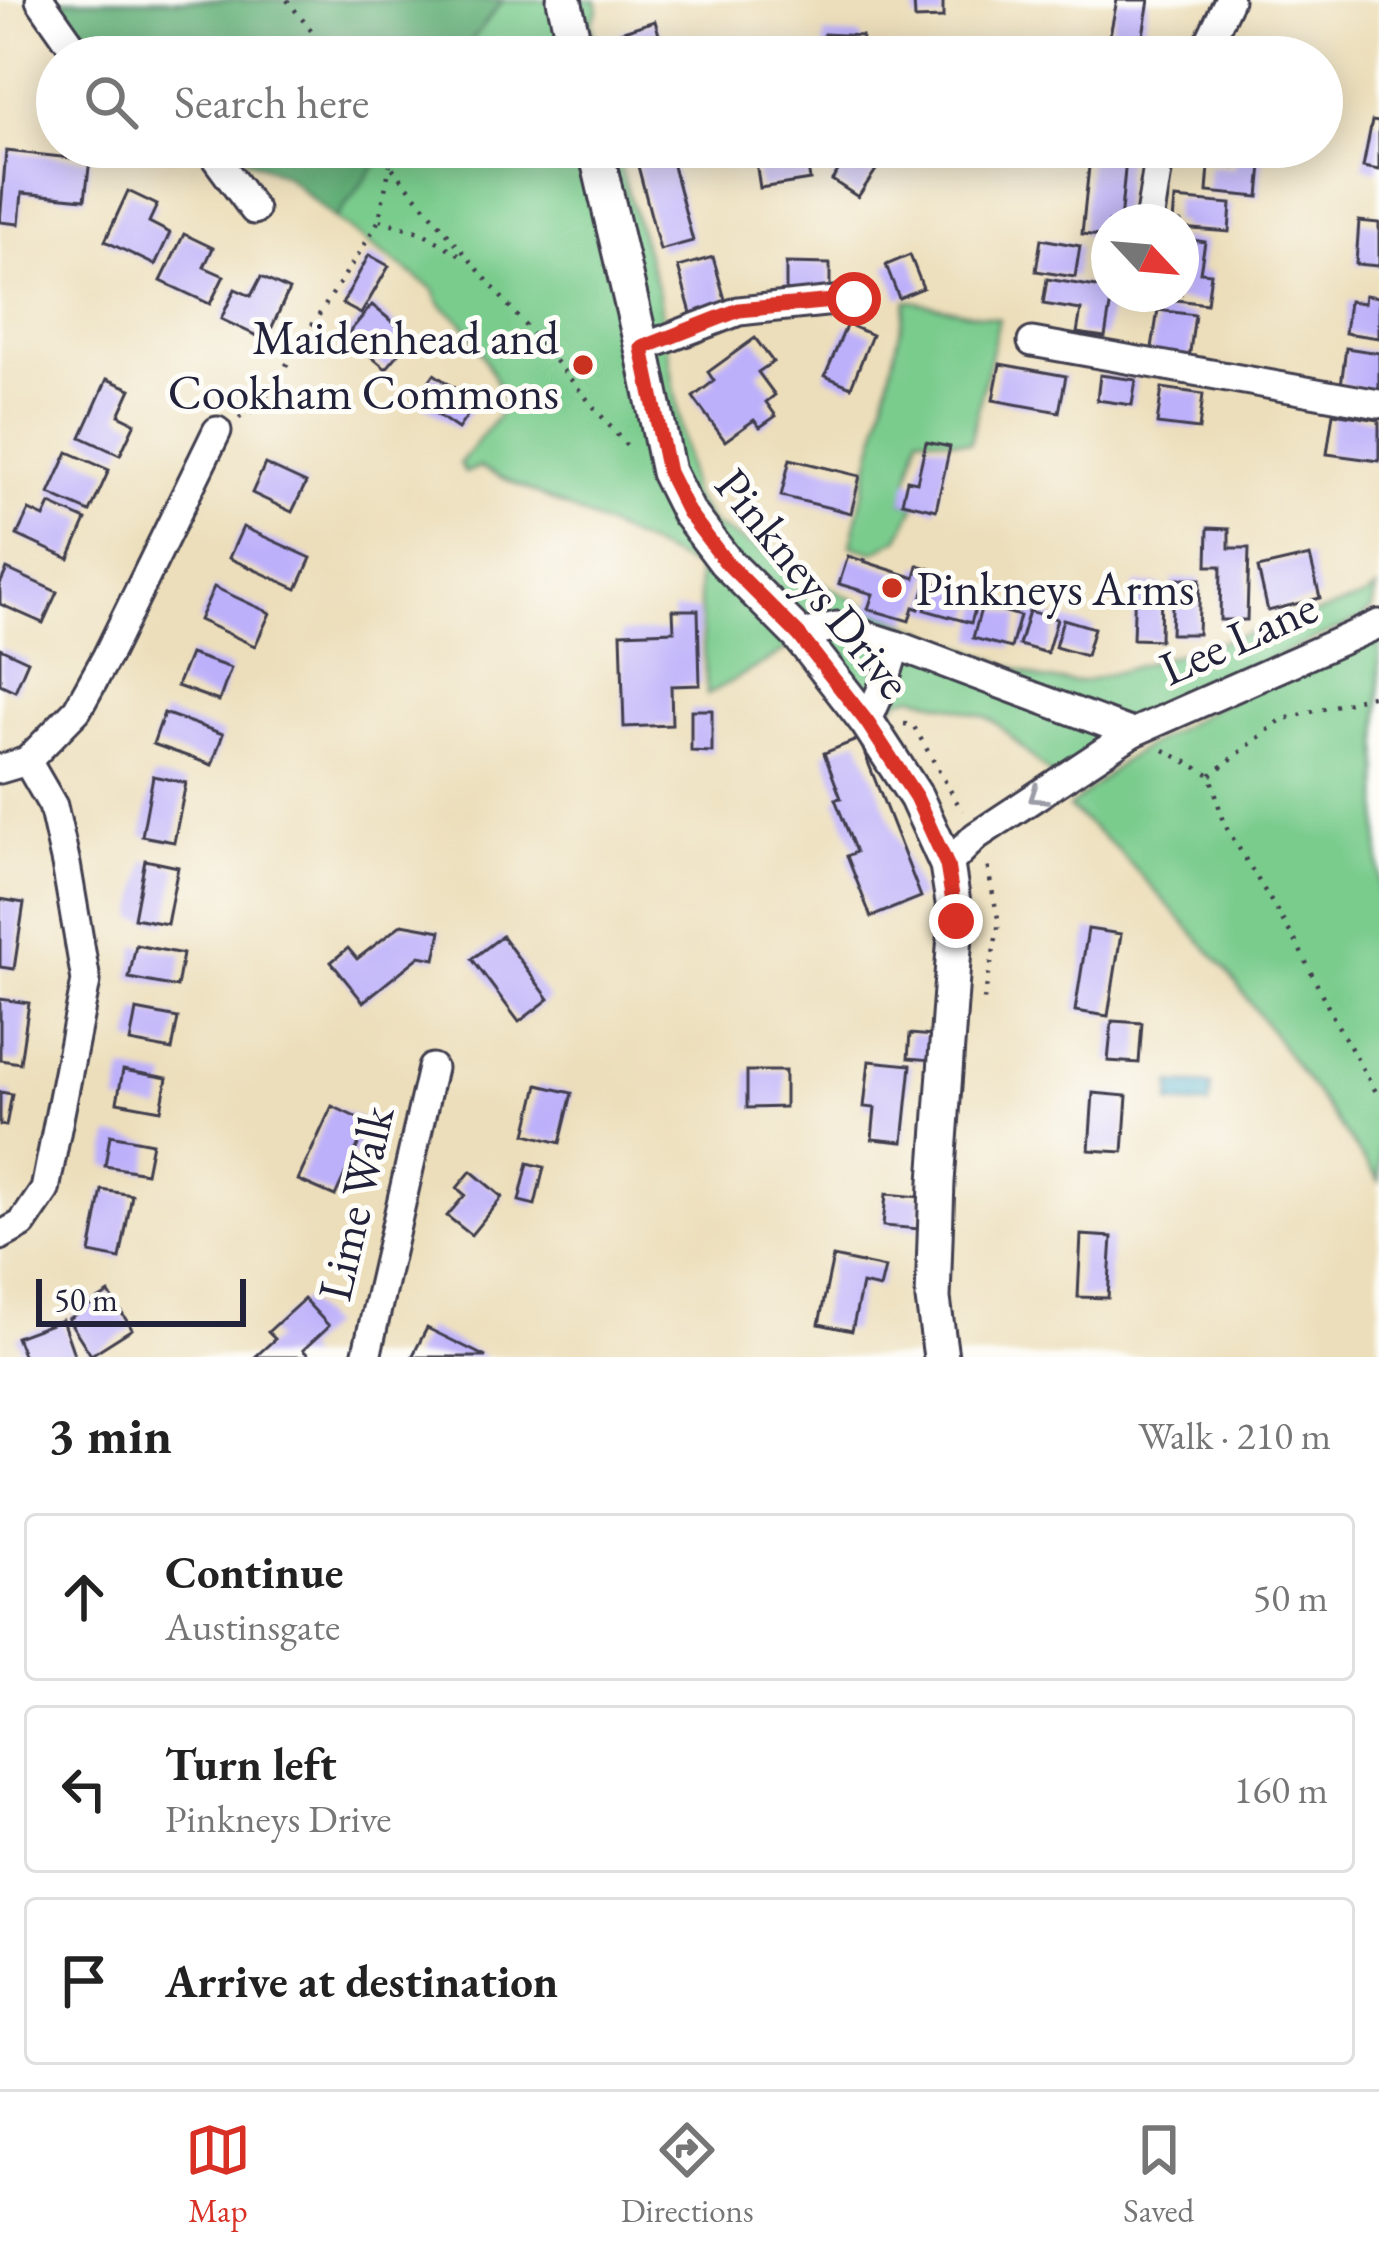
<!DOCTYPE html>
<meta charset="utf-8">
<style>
:root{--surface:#fff;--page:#f2f2f2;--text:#222;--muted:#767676;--line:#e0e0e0;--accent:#d93025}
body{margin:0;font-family:"EB Garamond",serif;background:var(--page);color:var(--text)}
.compass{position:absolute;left:1091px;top:204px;width:108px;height:108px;border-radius:50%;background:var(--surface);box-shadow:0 6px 30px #0003;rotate:116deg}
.scale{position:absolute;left:36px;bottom:30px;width:210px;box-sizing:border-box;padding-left:12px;border:6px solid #22223b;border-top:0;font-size:33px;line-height:42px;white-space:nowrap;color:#22223b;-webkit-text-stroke:9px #fdfcf7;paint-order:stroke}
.stop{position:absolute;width:36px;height:36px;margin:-27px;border:9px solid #d93025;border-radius:50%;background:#fff}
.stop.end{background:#d93025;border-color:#fff;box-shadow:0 3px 12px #0008}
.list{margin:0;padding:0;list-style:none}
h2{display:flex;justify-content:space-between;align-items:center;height:156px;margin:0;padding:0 48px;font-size:51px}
h2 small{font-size:39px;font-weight:400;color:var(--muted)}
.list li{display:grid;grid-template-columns:78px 1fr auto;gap:36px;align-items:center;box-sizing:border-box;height:168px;margin:0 24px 24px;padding:0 24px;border:3px solid var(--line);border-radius:12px}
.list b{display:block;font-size:45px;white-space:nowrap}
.list p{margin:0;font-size:39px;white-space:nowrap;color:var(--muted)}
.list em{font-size:39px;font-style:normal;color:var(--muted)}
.icon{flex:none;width:66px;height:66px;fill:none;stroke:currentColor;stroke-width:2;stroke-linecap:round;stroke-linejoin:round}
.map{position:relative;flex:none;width:1379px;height:1357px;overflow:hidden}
.search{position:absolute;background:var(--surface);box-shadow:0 6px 30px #0003;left:36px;right:36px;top:36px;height:132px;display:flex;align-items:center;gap:30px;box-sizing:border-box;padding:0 42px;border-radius:66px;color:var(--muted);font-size:45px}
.sheet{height:732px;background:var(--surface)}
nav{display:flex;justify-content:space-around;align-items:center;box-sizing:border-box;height:168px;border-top:3px solid var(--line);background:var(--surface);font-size:33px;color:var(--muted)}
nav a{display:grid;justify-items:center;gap:6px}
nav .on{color:var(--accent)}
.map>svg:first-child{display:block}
.green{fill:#7acc8d;stroke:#4e7764;stroke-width:3}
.forest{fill:#63b078;stroke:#42695a;stroke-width:3}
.water{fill:#49acc8;stroke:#366782;stroke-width:3}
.building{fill:#bdb0fa}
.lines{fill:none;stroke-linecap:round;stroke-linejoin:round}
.minor-casing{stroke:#403e4e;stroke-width:33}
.tertiary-casing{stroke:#403e4e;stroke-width:39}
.path{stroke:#403e4e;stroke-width:4.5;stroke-dasharray:3 9;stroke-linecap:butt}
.minor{stroke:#fff;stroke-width:27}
.tertiary{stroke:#fff;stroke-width:33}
.oneway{stroke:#9c9ca7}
.route{stroke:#d93025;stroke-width:15}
.poi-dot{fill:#c8321e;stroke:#fdfcf7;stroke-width:4.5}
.labels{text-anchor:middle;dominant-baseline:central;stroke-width:10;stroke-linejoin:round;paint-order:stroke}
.poi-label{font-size:48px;fill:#22223b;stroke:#fdfcf7;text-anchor:end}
.street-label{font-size:48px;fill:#22223b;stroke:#fdfcf7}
</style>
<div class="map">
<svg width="1379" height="1357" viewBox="0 0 1379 1357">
<rect width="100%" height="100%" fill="#fdfcf7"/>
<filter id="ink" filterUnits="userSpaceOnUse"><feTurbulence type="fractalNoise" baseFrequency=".00833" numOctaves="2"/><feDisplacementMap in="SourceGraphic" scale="24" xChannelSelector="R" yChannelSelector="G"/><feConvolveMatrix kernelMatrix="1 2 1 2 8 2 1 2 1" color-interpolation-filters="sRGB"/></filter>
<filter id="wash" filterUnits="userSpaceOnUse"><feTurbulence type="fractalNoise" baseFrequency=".004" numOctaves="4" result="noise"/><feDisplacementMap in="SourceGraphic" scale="48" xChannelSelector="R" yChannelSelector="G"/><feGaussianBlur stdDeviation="2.7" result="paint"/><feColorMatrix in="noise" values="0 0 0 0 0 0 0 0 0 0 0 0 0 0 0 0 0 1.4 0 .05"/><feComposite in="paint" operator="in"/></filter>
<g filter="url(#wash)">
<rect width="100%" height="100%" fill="#ecdeba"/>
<!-- green -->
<g class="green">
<path d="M 35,0 L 596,0 L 598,11 L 592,21 L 597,57 L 121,57 Z"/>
<path d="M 260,147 L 614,147 L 658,290 L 692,494 L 714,525 L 870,609 L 1042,679 L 1071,682 L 1087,681 L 1327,610 L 1365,597 L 1376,589 L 1372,609 L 1360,619 L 1237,674 L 1076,778 L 1053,801 L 1058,791 L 1053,777 L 996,723 L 986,717 L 914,696 L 900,699 L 890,710 L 863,699 L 811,636 L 707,695 L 697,568 L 479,467 L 465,473 L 460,463 L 499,415 L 505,402 C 498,385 476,338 464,325 C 453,311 439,310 434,290 L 335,219 L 339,214 Z"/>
<path d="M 907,300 L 999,319 L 970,443 L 919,435 L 903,502 L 916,505 L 899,538 L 874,552 L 851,545 Z"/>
<path d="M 1379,628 L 1379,1181 L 1226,969 L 1116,848 L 1069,808 L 1122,762 L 1142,749 L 1243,692 Z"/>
</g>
<!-- forest -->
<g class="forest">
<path d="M 54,0 L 503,0 L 459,57 L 95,57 Z"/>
<path d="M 221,147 L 390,147 L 335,219 L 287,177 Z"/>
</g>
<!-- water -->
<path class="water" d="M 1171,1083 L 1211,1085 L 1209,1106 L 1170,1103 Z"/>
<g id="blocks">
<!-- building -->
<g class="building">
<path d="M 914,0 L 943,0 L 943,18 L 915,19 Z"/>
<path d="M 1117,0 L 1149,0 L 1142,41 L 1110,35 Z"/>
<path d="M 655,21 L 665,55 L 627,57 L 620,32 Z"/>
<path d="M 824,34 L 862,36 L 860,57 L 823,57 Z"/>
<path d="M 1085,45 L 1126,49 L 1125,57 L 1084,57 Z"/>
<path d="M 1372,121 L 1379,122 L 1379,170 L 1363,167 Z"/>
<path d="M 633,147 L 668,147 L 693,241 L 660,250 Z"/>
<path d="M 805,147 L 810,180 L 760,188 L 755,155 Z"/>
<path d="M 854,147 L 867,147 L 884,158 L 858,197 L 832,180 Z"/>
<path d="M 1091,147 L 1127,149 L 1120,222 L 1109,222 L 1109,237 L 1082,234 Z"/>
<path d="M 6,151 L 90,160 L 85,199 L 22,193 L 19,224 L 0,222 Z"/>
<path d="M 1237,152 L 1263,154 L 1259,197 L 1207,192 L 1209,166 L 1235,168 Z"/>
<path d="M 128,191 L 157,205 L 149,222 L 170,233 L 155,265 L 105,241 Z"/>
<path d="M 1175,199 L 1231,204 L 1229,232 L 1181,228 L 1181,222 L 1173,222 Z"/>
<path d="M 1359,221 L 1379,223 L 1379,266 L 1356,264 Z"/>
<path d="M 184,234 L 213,248 L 204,267 L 224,276 L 210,304 L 161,281 Z"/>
<path d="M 1181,238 L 1205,242 L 1200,272 L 1211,273 L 1207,304 L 1153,297 L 1153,294 L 1181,294 Z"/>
<path d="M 1041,239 L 1080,246 L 1075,277 L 1036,271 Z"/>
<path d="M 369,255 L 389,266 L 361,314 L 342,304 Z"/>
<path d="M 910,255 L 923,288 L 899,298 L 886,265 Z"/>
<path d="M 713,257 L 726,303 L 691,313 L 678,267 Z"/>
<path d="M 786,263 L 830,264 L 830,291 L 786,291 Z"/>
<path d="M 261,277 L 289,290 L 266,340 L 221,319 L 235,289 L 251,296 Z"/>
<path d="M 1047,279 L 1109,289 L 1109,294 L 1112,294 L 1105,337 L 1077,333 L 1081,310 L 1043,304 Z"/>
<path d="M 1365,295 L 1379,297 L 1379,338 L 1345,333 L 1349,301 L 1364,303 Z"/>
<path d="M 372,305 L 412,338 L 386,369 L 346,336 Z"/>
<path d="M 1158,310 L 1195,315 L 1189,359 L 1151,354 Z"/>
<path d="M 847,324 L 872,335 L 851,387 L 825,376 Z"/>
<path d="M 755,338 L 773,362 L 758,372 L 775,395 L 766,402 L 776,416 L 760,427 L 754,420 L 725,441 L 693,397 L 714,381 L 708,372 Z"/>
<path d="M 1346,348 L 1379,353 L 1379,391 L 1341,385 Z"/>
<path d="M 1000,364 L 1066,376 L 1059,412 L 993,400 Z"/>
<path d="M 434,374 L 459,391 L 461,387 L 479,399 L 458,429 L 416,400 Z"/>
<path d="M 1100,375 L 1136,380 L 1132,405 L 1097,400 Z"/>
<path d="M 107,379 L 131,389 L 119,415 L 135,423 L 120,455 L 81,437 Z"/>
<path d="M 1162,388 L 1203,394 L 1199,429 L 1157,424 Z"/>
<path d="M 1333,413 L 1379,420 L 1379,461 L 1327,454 Z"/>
<path d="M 926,442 L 950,447 L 936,510 L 902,502 L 907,480 L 917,482 Z"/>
<path d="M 68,452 L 109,470 L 90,512 L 49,494 Z"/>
<path d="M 790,459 L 860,476 L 851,513 L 781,496 Z"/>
<path d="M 265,464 L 306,483 L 292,512 L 252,493 Z"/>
<path d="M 50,504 L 86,520 L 69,559 L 17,535 L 29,510 L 44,517 Z"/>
<path d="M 243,527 L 311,558 L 297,589 L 229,558 Z"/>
<path d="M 1208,528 L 1229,529 L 1229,548 L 1249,548 L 1247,620 L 1220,620 L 1221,566 L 1207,566 Z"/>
<path d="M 848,556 L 915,578 L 918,565 L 931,569 L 919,609 L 913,607 L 909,621 L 868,609 L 873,594 L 839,584 Z"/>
<path d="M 1310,556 L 1320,598 L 1268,611 L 1258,568 Z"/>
<path d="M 7,569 L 57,592 L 43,623 L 0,604 L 0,584 Z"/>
<path d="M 1173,579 L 1200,579 L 1198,634 L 1171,634 Z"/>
<path d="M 933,583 L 979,596 L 971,623 L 925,610 Z"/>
<path d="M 1135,584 L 1161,585 L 1160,640 L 1133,639 Z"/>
<path d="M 214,587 L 270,613 L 255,646 L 199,620 Z"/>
<path d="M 982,605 L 1020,616 L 1011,648 L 973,638 Z"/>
<path d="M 673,610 L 698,610 L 700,685 L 671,686 L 672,725 L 624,727 L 621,633 L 674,631 Z"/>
<path d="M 1029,611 L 1057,619 L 1047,653 L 1019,645 Z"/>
<path d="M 1063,619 L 1094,628 L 1086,656 L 1055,647 Z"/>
<path d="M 0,648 L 28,661 L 15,691 L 0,684 Z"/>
<path d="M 190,654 L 231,668 L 219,701 L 177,686 Z"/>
<path d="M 691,710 L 712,710 L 712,752 L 691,751 Z"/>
<path d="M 164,713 L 223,734 L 212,765 L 153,744 Z"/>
<path d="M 859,739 L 921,897 L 871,917 L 847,856 L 856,852 L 835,799 L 841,798 L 824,753 Z"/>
<path d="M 153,776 L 186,783 L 174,842 L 142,836 Z"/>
<path d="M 145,860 L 178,867 L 167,924 L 134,918 Z"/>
<path d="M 0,899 L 24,903 L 14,969 L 0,967 Z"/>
<path d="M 402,924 L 441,931 L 435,959 L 420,956 L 363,1002 L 331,962 L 348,948 L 357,959 Z"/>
<path d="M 1088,929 L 1121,934 L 1108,1016 L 1075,1011 Z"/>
<path d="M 502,936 L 549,999 L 519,1022 L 472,959 Z"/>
<path d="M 136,945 L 183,954 L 177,987 L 129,978 Z"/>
<path d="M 0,999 L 29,1003 L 20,1063 L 0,1060 Z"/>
<path d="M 136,1010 L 178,1018 L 172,1050 L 130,1042 Z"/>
<path d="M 1112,1021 L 1142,1023 L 1139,1063 L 1108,1061 Z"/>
<path d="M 910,1034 L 934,1036 L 931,1060 L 908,1058 Z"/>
<path d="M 869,1061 L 911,1065 L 903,1142 L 872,1139 L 875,1108 L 864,1107 Z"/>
<path d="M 123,1070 L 167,1078 L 161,1110 L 117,1102 Z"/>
<path d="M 747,1071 L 785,1071 L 785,1107 L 747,1108 Z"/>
<path d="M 538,1085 L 572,1093 L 560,1143 L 526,1134 Z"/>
<path d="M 0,1092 L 12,1094 L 6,1126 L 0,1125 Z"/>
<path d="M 1093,1093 L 1127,1096 L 1123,1152 L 1089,1150 Z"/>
<path d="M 332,1106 L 368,1123 L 335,1196 L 298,1180 Z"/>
<path d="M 110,1135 L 152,1143 L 146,1173 L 105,1166 Z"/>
<path d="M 528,1163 L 544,1167 L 535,1205 L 519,1201 Z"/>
<path d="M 471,1171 L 502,1197 L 471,1235 L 447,1216 L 465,1195 L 457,1188 Z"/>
<path d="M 102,1190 L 132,1195 L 120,1259 L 90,1253 Z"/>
<path d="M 886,1194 L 921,1197 L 919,1229 L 883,1226 Z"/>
<path d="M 1081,1235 L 1112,1237 L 1108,1298 L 1078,1297 Z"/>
<path d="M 833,1257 L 885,1268 L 880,1288 L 862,1284 L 852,1331 L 819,1324 Z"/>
<path d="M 109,1293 L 132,1329 L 91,1355 L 68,1319 Z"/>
<path d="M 304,1299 L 329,1326 L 303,1350 L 310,1357 L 255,1357 L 275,1339 L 268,1332 Z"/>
<path d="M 62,1320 L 75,1357 L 24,1357 L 16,1337 Z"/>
<path d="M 427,1328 L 486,1357 L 412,1357 Z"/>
</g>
</g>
</g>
<g filter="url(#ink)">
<use href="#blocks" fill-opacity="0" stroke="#403e4e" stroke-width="3"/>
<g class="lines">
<!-- minor casing -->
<g class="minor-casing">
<g id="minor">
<path d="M 40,0 L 80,57"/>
<path d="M 1202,57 L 1229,0"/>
<path d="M 201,147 L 212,153 L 254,210"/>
<path d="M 1149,222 L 1161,147"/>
<path d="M 1032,342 L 1379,404"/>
<path d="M 642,348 L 739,311 L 854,299"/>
<path d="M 799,635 L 837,626 L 896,645 L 1132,733"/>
<path d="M 867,722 L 884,684 L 896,645"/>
<path d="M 0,769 L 27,761 L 77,710 L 107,656 L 217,431"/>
<path d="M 947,865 L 976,836 L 1132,733 L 1379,624"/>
<path d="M 0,1236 L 22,1224 L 45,1190 L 86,981 L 66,864 L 53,806 L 27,761"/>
<path d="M 366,1357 L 432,1068"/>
</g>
</g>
<!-- tertiary casing -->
<g class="tertiary-casing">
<g id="tertiary">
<path d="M 564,0 L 577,57"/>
<path d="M 595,147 L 642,348 L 668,472 L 688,512 L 725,561 L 799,635 L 867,722 L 916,797 L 947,865 L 956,921 L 937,1182 L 933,1299 L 941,1357"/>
</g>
</g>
<!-- path -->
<g class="path">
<path d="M 287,0 L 332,57"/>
<path d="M 381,147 L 390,165 L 625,444 L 633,449"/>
<path d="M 380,220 L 423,233 L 462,256"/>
<path d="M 239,418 L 259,407 L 365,244 L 379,220 L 390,165"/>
<path d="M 864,561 L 868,550"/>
<path d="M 904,724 L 913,725 L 962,811"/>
<path d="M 1164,750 L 1211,775 L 1223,822 L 1297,944 L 1334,1019 L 1379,1097"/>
<path d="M 1211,775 L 1281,720 L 1379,694"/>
<path d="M 984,1000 L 999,923 L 987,865"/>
</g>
<!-- minor -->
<use href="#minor" class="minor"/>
<!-- tertiary -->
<use href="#tertiary" class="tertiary"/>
</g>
<!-- one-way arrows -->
<defs><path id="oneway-chevron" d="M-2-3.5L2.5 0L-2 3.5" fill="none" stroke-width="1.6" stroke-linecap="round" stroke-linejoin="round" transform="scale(3)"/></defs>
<use class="oneway" href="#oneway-chevron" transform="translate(1037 796) rotate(146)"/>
</g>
<g class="lines" filter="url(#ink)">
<!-- route -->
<path class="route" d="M 854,299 L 739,310 L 642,348 L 668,472 L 688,512 L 725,561 L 799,635 L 867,722 L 916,797 L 947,865 L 956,921"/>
</g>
<!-- markers -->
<g class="poi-dot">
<circle cx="583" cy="365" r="12"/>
<circle cx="892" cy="588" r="12"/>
</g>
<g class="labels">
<!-- poi labels -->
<g class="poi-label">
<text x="559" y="337">Maidenhead and<tspan x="559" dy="55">Cookham Commons</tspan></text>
<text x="916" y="588" text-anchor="start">Pinkneys Arms</text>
</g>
<!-- street labels -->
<g class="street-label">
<text transform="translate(814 583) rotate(51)">Pinkneys Drive</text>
<text transform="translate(1238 637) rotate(-24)">Lee Lane</text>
<text transform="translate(355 1203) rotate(-77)">Lime Walk</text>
</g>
</g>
</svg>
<svg class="compass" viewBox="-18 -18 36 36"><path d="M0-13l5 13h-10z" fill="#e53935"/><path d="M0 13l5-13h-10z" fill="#767676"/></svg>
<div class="scale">50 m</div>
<div class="stop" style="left:854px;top:299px"></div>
<div class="stop end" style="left:956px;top:921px"></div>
<div class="search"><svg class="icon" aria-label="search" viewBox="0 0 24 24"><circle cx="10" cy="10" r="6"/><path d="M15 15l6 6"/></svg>Search here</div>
</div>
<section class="sheet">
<h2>3 min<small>Walk · 210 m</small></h2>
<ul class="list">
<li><svg class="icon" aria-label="ahead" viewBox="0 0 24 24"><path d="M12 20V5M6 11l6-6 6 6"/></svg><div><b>Continue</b><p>Austinsgate</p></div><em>50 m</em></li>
<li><svg class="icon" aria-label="left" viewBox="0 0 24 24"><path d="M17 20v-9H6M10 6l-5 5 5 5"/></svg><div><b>Turn left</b><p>Pinkneys Drive</p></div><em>160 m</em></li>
<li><svg class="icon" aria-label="arrive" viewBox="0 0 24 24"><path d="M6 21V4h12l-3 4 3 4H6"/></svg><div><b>Arrive at destination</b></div></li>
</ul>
</section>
<nav>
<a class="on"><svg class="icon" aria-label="map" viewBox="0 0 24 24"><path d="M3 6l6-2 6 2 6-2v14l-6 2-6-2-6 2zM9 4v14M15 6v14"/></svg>Map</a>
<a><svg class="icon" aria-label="directions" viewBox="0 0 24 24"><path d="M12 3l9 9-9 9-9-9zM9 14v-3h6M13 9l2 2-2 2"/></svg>Directions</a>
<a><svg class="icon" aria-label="saved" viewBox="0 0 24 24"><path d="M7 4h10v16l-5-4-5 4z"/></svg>Saved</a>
</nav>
